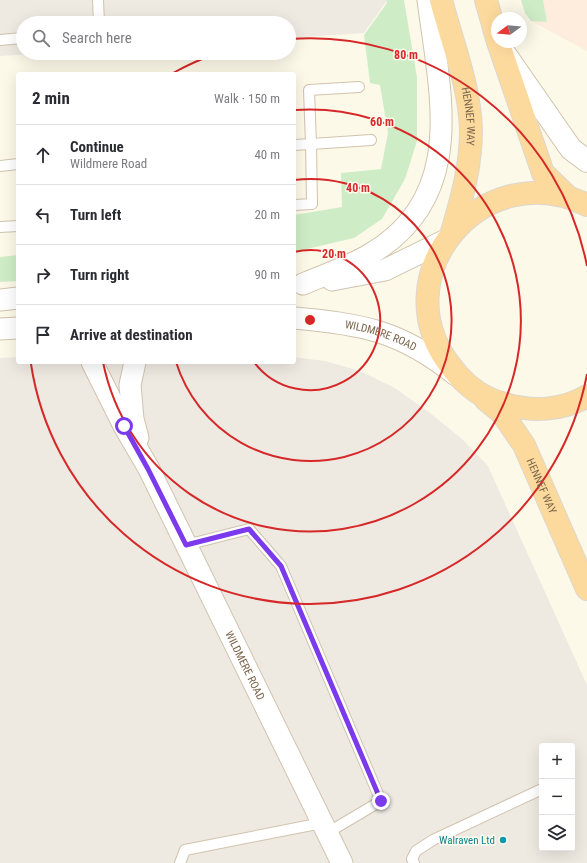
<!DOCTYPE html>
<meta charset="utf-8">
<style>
:root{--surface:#fff;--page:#f2f2f3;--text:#2b2b33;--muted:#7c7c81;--line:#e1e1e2}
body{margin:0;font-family:"Roboto Condensed",sans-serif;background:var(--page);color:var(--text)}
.controls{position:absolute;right:12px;bottom:12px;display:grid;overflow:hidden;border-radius:4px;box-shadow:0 4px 16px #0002}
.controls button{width:36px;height:36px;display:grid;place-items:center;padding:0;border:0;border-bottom:1px solid var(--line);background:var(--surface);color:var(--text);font:20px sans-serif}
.compass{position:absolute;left:491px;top:12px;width:36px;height:36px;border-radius:50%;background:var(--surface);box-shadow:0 4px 16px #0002;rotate:254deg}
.stop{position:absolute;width:12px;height:12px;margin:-9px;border:3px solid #7c3aed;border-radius:50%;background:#fff}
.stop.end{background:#7c3aed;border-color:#fff;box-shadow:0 1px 4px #0008}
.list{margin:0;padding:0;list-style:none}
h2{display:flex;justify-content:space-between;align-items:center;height:52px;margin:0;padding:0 16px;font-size:17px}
h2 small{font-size:13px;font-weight:400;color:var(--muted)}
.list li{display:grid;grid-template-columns:26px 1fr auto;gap:12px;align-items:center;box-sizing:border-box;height:60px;padding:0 16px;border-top:1px solid var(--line)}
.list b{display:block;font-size:15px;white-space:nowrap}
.list p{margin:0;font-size:13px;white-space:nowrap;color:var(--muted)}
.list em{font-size:13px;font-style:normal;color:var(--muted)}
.icon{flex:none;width:22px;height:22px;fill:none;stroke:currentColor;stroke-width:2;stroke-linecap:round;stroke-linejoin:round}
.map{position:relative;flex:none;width:587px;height:863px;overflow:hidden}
.search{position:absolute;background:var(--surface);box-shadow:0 4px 16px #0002;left:16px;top:16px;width:280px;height:44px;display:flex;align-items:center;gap:10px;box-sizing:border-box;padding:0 14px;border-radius:22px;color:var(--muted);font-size:15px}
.panel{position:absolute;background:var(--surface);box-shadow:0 4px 16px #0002;left:16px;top:72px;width:280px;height:292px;border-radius:4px}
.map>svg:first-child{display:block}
.commercial{fill:#feeddc}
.industrial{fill:#eeeae2;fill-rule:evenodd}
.green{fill:#ceedc6}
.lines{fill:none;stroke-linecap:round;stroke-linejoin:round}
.service-casing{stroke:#d1c3ad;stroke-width:12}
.minor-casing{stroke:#d1c3ad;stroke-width:23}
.tertiary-casing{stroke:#d1c3ad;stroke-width:24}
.trunk-casing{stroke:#dcd7d0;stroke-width:24}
.service{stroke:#fff;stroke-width:10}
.minor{stroke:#fff;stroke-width:21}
.tertiary{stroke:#fff;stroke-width:22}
.trunk{stroke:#fcda9e;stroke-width:22}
.route{stroke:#7c3aed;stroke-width:5}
.ring{fill:none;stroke:#d62828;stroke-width:2}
.culture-dot{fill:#0f9aa8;stroke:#fffcf0;stroke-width:1.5}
.labels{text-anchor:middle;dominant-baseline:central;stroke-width:3;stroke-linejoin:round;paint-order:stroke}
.street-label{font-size:11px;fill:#7a644a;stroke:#fffcf0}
.culture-label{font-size:11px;fill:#0d838f;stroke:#fffcf0;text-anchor:end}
.centre{fill:#d62828;stroke:#fffcf0;stroke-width:2}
.ring-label{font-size:12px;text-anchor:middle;font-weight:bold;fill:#d62828;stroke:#fffcf0;stroke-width:3;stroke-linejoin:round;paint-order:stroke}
</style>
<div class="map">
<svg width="587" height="863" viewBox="0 0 587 863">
<rect width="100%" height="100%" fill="#fdf9e9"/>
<!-- commercial -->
<path class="commercial" d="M 521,0 L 587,0 L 587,51 L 531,21 L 525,13 Z"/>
<!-- industrial -->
<g class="industrial">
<path d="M 0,0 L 386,0 L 386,2 L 364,33 L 289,38 L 289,23 L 23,23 L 23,53 L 48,53 L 0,56 Z"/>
<path d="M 18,357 L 18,362 L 294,362 L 294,357 L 325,361 L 360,371 L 395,388 L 430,413 L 462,439 L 488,466 L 587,685 L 587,863 L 0,863 L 0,358 ZM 542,746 L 572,746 L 572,848 L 542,848 Z"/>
</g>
<!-- green -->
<g class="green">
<path d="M 386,0 L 404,0 L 417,77 L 417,141 L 405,179 L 382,219 L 354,238 L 294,252 L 294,215 L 342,207 L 341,173 L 381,169 L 388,133 L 380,85 L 370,83 L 364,35 L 387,3 Z"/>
<path d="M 521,0 L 543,0 L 547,22 L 531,21 L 525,13 Z"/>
<path d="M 18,255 L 18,281 L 0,282 L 0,257 Z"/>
</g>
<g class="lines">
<!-- service casing -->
<g class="service-casing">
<g id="service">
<path d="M 98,0 L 99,23"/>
<path d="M 0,40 L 23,38"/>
<path d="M 294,145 L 311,144 L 309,90 L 359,87"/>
<path d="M 0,166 L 18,164"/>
<path d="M 294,205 L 312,204 L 311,144 L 371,140"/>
<path d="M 0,227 L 18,226"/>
<path d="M 186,545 L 249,529 L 281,566 L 381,801 L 327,833"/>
<path d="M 180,863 L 185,850 L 322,823"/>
<path d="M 414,863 L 412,859 L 416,851 L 433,840 L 542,789"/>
</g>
</g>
<!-- minor casing -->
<g class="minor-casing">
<g id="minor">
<path d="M 332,280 L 385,270 L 446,240"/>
<path d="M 303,284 C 324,275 348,267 367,256 C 469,198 440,95 428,0"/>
<path d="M 0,300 L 18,298"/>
<path id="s1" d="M 294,318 C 363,324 401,331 456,375"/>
<path d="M 0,329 L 18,328"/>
<path id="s2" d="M 92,362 L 124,426 L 149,469 L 342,863"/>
<path d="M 135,362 L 130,385 L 133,419 L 138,438"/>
</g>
</g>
<!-- tertiary casing -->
<g class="tertiary-casing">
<path id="tertiary" d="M 505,54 L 571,149 L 587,161"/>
</g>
<!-- trunk casing -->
<g class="trunk-casing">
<g id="trunk">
<path id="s3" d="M 441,0 C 452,42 470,87 471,130 C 471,166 462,198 452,232"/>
<path d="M 486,0 L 497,39"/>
<path d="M 498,42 L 543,173 L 568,197"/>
<path d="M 587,205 C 482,153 378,278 453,369 C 466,386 484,399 505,404 C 532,412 562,411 587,396"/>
<path id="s4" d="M 486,400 L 502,413 L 524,445 L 587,589"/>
</g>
</g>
<!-- service -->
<use href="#service" class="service"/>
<!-- minor -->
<use href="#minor" class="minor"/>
<!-- tertiary -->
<use href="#tertiary" class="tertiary"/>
<!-- trunk -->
<use href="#trunk" class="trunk"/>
</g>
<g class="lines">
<!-- route -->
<path class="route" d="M 124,426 L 148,469 L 186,545 L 249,529 L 281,566 L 381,801"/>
</g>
<!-- distance rings -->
<g class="ring">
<path d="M294 252A70 70 0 1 1 254 362"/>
<path d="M294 180A141 141 0 1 1 176 362"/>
<path d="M295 110A211 211 0 1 1 103 362"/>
<path d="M587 374A282 282 0 0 1 31 364M173 73A282 282 0 0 1 218 53M290 39A282 282 0 0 1 587 266"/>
</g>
<!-- markers -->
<circle class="culture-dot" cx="503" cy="840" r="4"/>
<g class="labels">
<!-- street labels -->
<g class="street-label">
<text stroke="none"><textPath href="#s3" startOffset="120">HENNEF WAY</textPath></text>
<text stroke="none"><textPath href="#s1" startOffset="89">WILDMERE ROAD</textPath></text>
<text stroke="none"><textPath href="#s4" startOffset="104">HENNEF WAY</textPath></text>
<text stroke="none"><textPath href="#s2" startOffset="340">WILDMERE ROAD</textPath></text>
</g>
<!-- culture labels -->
<g class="culture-label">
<text x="495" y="840">Walraven Ltd</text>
</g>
</g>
<circle cx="310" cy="320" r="6" class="centre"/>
<g class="ring-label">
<text x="406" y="59">80 m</text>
<text x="382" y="126">60 m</text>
<text x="358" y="192">40 m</text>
<text x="334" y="258">20 m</text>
</g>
</svg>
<div class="controls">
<button>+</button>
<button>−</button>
<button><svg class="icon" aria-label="layers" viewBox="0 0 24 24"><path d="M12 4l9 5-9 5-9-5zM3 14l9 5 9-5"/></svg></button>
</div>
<svg class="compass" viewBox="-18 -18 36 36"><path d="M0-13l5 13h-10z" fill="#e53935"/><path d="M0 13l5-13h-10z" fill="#7c7c81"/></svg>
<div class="stop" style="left:124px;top:426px"></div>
<div class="stop end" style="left:381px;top:801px"></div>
<div class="search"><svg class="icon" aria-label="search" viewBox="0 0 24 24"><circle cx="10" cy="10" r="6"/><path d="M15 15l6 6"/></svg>Search here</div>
<section class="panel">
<h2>2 min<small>Walk · 150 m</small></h2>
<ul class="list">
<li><svg class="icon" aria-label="ahead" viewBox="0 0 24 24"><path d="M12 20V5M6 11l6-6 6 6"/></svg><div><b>Continue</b><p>Wildmere Road</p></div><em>40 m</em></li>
<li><svg class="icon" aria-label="left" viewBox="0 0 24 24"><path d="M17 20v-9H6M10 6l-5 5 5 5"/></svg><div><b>Turn left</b></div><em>20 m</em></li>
<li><svg class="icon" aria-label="right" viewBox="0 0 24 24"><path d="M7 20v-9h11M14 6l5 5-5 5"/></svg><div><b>Turn right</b></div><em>90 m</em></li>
<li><svg class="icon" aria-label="arrive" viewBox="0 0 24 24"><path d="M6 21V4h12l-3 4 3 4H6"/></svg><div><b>Arrive at destination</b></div></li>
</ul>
</section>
</div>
